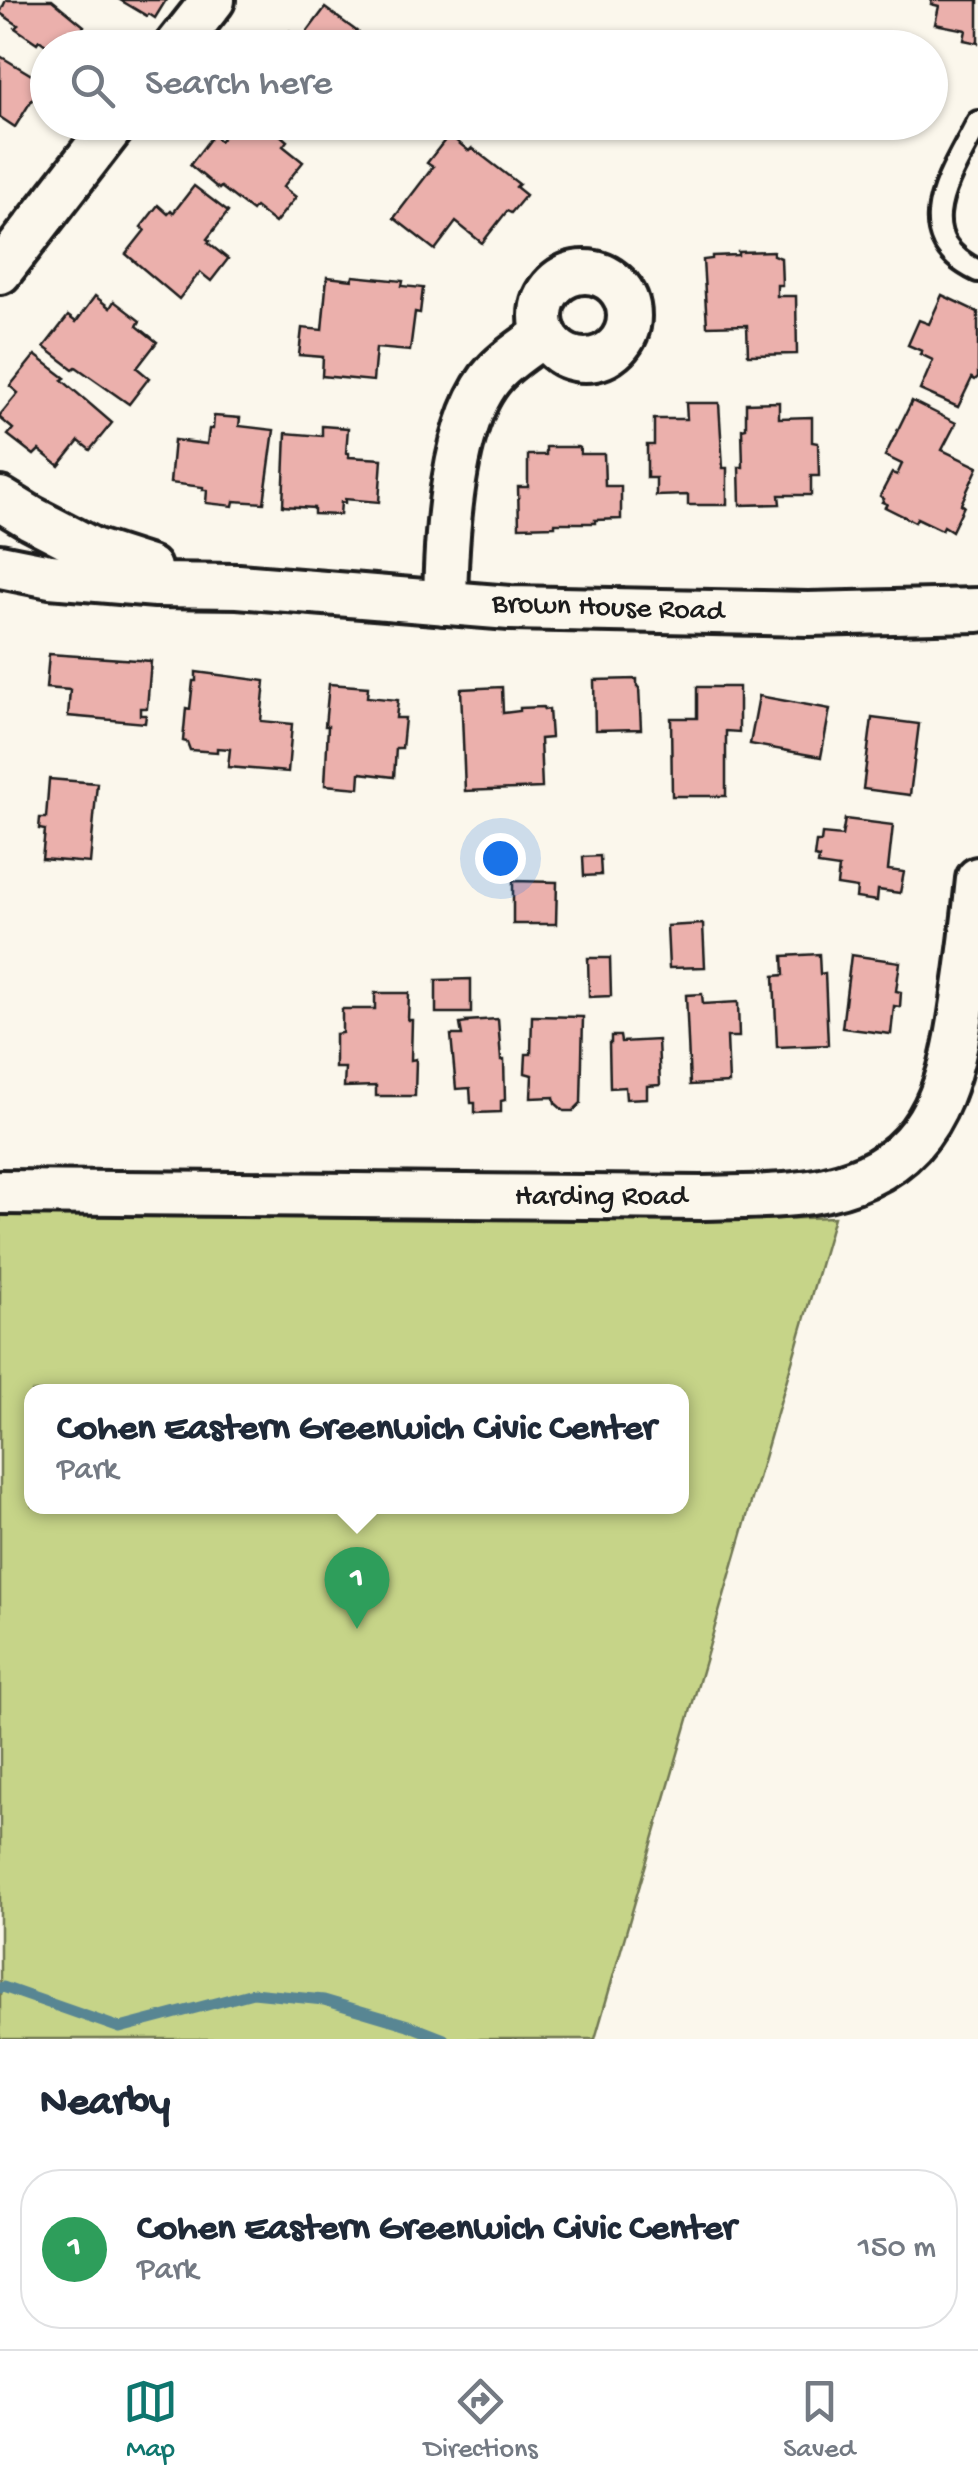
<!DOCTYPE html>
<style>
:root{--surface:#fff;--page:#f6f6f7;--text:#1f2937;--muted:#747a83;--line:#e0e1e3;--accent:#0f766e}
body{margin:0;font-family:"Gochi Hand",sans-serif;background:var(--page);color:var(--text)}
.you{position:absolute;left:500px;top:858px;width:35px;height:35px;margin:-25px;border:8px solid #fff;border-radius:50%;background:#1a73e8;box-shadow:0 0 0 15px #1a73e833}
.badge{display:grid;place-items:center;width:65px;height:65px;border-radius:50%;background:var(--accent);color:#fff;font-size:32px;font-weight:700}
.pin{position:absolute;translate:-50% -82px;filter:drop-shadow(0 2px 5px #0008)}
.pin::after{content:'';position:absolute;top:52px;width:35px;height:30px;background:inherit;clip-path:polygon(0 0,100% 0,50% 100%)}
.popup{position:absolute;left:24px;top:1384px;width:665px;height:130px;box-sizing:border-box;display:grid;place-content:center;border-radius:20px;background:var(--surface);filter:drop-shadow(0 2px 8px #0005);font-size:32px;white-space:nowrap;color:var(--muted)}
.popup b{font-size:38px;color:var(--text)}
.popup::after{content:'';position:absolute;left:50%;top:100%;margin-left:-20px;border:20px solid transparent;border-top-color:var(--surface)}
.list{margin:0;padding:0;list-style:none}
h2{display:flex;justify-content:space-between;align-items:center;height:130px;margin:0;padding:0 40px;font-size:42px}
h2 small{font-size:32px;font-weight:400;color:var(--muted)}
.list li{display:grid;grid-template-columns:65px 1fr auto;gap:30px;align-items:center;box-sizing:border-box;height:160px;margin:0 20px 20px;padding:0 20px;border:2px solid var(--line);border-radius:40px}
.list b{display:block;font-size:38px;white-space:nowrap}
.list p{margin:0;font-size:32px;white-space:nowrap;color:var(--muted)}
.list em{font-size:32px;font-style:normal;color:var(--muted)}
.icon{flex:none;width:55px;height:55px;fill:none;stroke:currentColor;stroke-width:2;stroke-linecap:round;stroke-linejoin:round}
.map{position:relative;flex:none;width:978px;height:2039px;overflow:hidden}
.search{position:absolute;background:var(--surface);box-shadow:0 2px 8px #0004;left:30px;right:30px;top:30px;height:110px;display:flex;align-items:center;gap:25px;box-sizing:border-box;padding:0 35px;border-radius:55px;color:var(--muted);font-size:38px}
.sheet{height:310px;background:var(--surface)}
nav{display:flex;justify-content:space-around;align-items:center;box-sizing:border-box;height:140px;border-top:2px solid var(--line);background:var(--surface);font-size:28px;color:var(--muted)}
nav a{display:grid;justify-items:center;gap:5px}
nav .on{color:var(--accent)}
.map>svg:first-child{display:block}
.green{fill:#c6d488;stroke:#717852;stroke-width:2.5;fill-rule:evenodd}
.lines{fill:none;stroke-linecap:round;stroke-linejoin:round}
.stream{stroke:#598693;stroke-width:11}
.building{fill:#ebb0ac;stroke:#1c1c1c;stroke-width:2.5}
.service-casing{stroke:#1c1c1c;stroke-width:28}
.minor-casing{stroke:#1c1c1c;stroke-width:50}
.service{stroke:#fbf7ec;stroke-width:20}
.minor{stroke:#fbf7ec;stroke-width:42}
.labels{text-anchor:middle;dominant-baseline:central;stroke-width:8;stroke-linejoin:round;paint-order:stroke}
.street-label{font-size:30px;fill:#1c1c1c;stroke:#fbf7ec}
</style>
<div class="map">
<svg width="978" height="2039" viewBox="0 0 978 2039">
<rect width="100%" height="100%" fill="#fbf7ec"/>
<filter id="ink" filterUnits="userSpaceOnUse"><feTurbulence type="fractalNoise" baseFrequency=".01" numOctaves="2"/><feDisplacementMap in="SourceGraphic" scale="20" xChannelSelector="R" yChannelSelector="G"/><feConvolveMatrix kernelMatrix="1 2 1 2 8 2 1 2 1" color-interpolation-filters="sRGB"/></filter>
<g filter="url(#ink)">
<!-- green -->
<path class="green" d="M 0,1210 L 746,1220 L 834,1217 L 595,2039 L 0,2039 ZM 32,1392 L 682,1392 L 682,1506 L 32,1506 Z"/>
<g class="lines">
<!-- stream -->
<path class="stream" d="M 0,1988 L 3,1987 L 120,2028 L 253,1993 L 324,2000 L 408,2025 L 444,2039"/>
</g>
<!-- building -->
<g class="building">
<path d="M 6,0 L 52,0 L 84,26 L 79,34 L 84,37 L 76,48 L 50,48 L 39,40 L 37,43 L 15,28 L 18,25 L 0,13 Z"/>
<path d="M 120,0 L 166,0 L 155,18 L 149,14 L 147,16 Z"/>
<path d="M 932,0 L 978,0 L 978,43 L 964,40 L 966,30 L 935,24 L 939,6 L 931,4 Z"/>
<path d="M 325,8 L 362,35 L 353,48 L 278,48 L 290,31 L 301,40 Z"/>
<path d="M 0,56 L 43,82 L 15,127 L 0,117 Z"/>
<path d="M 236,122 L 251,122 L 255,126 L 258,122 L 265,122 L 287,141 L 283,146 L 303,162 L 283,187 L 296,197 L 275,223 L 255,207 L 252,211 L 221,187 L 219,189 L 190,165 L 213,135 L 220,141 Z"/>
<path d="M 449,135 L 469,151 L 472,148 L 519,184 L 516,187 L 526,195 L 511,213 L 507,211 L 482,243 L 456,222 L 435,250 L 394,218 L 433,167 L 427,163 Z"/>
<path d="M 194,186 L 228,212 L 207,239 L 210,241 L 208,243 L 228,259 L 211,281 L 200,272 L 179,299 L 126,254 L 145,230 L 141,227 L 158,205 L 168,214 L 171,211 L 173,213 Z"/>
<path d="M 773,251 L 773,255 L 781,258 L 782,285 L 777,285 L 777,296 L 796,296 L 797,354 L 748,355 L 747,325 L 707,326 L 703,260 L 712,259 L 712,256 L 738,255 L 738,252 Z"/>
<path d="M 353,276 L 403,281 L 402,286 L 423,288 L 420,313 L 415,312 L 410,351 L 376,348 L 373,381 L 322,376 L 323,357 L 299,355 L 302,328 L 322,330 L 327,277 L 352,280 Z"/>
<path d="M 942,295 L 978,312 L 978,377 L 975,380 L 972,378 L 958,407 L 920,390 L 933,360 L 920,354 L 922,351 L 908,345 L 919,320 L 929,324 Z"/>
<path d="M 95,296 L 110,308 L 114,301 L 140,321 L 137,326 L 157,342 L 137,368 L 149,378 L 129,404 L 76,367 L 73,369 L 44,347 L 68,316 L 76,322 Z"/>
<path d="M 35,355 L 65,378 L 62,380 L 112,423 L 90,450 L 79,441 L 59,466 L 39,450 L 34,455 L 8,435 L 13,429 L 0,418 L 0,415 L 18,393 L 10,386 Z"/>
<path d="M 912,401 L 956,423 L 942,450 L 978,467 L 961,504 L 964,506 L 952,531 L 944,526 L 942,530 L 917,518 L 915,522 L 885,507 L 887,504 L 882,502 L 884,499 L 880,496 L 892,473 L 897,475 L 902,464 L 885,456 Z"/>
<path d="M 779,402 L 779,418 L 812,417 L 812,442 L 818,443 L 819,476 L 811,476 L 811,495 L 779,495 L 780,504 L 740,505 L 739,467 L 743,467 L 742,429 L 746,428 L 746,403 Z"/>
<path d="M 686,403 L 719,403 L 723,468 L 727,468 L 727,505 L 688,505 L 688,495 L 656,496 L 656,478 L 647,478 L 647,445 L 654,445 L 654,419 L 687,419 Z"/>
<path d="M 214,416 L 240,418 L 239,426 L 274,430 L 264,503 L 234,501 L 233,506 L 206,503 L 207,490 L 203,490 L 203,487 L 170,483 L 174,440 L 207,444 L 209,429 L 213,429 Z"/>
<path d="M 322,426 L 348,428 L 346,453 L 349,453 L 349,457 L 382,459 L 379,502 L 345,499 L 345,503 L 341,502 L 340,515 L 314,514 L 314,508 L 283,506 L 286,433 L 322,436 Z"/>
<path d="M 546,447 L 577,447 L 580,448 L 580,454 L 604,454 L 605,486 L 621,486 L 621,519 L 595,520 L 595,523 L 555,523 L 555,526 L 519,527 L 518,487 L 528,487 L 528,455 L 546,455 Z"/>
<path d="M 49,654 L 151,661 L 147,708 L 140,708 L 140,715 L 146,715 L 145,723 L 68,716 L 70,690 L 46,688 Z"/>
<path d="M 196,672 L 265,681 L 261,721 L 292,724 L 288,772 L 228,767 L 230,749 L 217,748 L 217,752 L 190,750 L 187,742 L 183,741 L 186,708 L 190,709 L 193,681 L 196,681 Z"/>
<path d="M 637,679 L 637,687 L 639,687 L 641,729 L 595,730 L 594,680 Z"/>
<path d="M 329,684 L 368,687 L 367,697 L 398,700 L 396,718 L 405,718 L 402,748 L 396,748 L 394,777 L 360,773 L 359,788 L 325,785 L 328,726 L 325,726 Z"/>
<path d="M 502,687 L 503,713 L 520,711 L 520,708 L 543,707 L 544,710 L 549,709 L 551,738 L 540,739 L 542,788 L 465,791 L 461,689 Z"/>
<path d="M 697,687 L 739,687 L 739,732 L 726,731 L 726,796 L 672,796 L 671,718 L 697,718 Z"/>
<path d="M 759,696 L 830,709 L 821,757 L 750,744 Z"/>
<path d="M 872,718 L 919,724 L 910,795 L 863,789 Z"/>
<path d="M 49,779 L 97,783 L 90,863 L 42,859 L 45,830 L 39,829 L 40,818 L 46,818 Z"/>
<path d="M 845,819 L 893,825 L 888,870 L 904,872 L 900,893 L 878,890 L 877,901 L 856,898 L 857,888 L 837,885 L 839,868 L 818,865 L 819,858 L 814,857 L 816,842 L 821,842 L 822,834 L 842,836 Z"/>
<path d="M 600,856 L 601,875 L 584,876 L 583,857 Z"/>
<path d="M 513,881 L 557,882 L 556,924 L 513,924 Z"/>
<path d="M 703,924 L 705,967 L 669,968 L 667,926 Z"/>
<path d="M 819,954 L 820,974 L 825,973 L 828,1045 L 777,1047 L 774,976 L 784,975 L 783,956 Z"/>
<path d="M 851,955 L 900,962 L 896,991 L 901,992 L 900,1007 L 894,1006 L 891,1034 L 842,1028 Z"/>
<path d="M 588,958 L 610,958 L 611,996 L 589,997 Z"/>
<path d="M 471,979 L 471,1013 L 436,1013 L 436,980 Z"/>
<path d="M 375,993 L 409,993 L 408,1020 L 412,1020 L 411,1060 L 416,1059 L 415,1096 L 376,1096 L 376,1086 L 344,1087 L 345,1068 L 335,1068 L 335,1034 L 342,1033 L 342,1009 L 375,1009 Z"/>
<path d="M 702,994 L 703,1004 L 738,1002 L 739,1037 L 727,1037 L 729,1083 L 690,1085 L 686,995 Z"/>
<path d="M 532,1016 L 583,1017 L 581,1103 L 573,1111 L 564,1111 L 555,1103 L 554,1097 L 531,1098 L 532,1075 L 525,1073 L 526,1054 L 531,1054 Z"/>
<path d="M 498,1019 L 501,1060 L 504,1060 L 505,1100 L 501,1101 L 501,1112 L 475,1113 L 475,1103 L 471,1103 L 470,1088 L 456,1089 L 451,1035 L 462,1035 L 460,1024 L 467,1023 L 466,1021 Z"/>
<path d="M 611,1036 L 620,1036 L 621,1042 L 658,1040 L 660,1085 L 647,1086 L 647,1098 L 626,1099 L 625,1087 L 610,1088 L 609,1043 L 611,1043 Z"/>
</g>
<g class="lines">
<!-- service casing -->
<g class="service-casing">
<path id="service" d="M 978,122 C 953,173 904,236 978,271"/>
</g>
<!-- minor casing -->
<g class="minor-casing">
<g id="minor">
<path d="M 175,48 L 213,0"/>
<path d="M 0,272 L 116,122"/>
<circle cx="585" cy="316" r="44"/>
<path d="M 0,499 L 31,518 L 93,550 L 149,568"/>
<path d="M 0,566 L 50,576 L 156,585 L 238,586 L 510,608 L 808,614 L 978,610"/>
<path d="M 445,603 C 446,541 451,419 496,372 C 510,357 528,346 545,334"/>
<path d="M 0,1192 L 702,1198 C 752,1196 806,1199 854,1181 C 936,1152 952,1077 963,1001 C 969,961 974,920 978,879"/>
</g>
</g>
<!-- service -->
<use href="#service" class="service"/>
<!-- minor -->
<use href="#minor" class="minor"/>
</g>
</g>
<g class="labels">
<!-- street labels -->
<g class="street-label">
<text transform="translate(608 609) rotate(2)">Brown House Road</text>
<text x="601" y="1198">Harding Road</text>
</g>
</g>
</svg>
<div class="you"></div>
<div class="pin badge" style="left:357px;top:1629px;background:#2e9e5b">1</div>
<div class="popup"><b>Cohen Eastern Greenwich Civic Center</b>Park</div>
<div class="search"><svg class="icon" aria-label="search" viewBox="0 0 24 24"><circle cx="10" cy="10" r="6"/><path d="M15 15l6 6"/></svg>Search here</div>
</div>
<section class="sheet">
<h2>Nearby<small></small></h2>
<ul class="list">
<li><span class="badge" style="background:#2e9e5b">1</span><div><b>Cohen Eastern Greenwich Civic Center</b><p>Park</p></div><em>150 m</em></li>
</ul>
</section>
<nav>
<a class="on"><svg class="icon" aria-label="map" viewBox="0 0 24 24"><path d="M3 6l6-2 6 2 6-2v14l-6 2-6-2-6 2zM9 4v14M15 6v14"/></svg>Map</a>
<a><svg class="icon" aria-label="directions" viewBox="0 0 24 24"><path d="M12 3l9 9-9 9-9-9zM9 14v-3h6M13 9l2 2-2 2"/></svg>Directions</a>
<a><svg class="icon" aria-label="saved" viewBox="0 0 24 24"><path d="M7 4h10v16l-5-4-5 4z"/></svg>Saved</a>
</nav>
